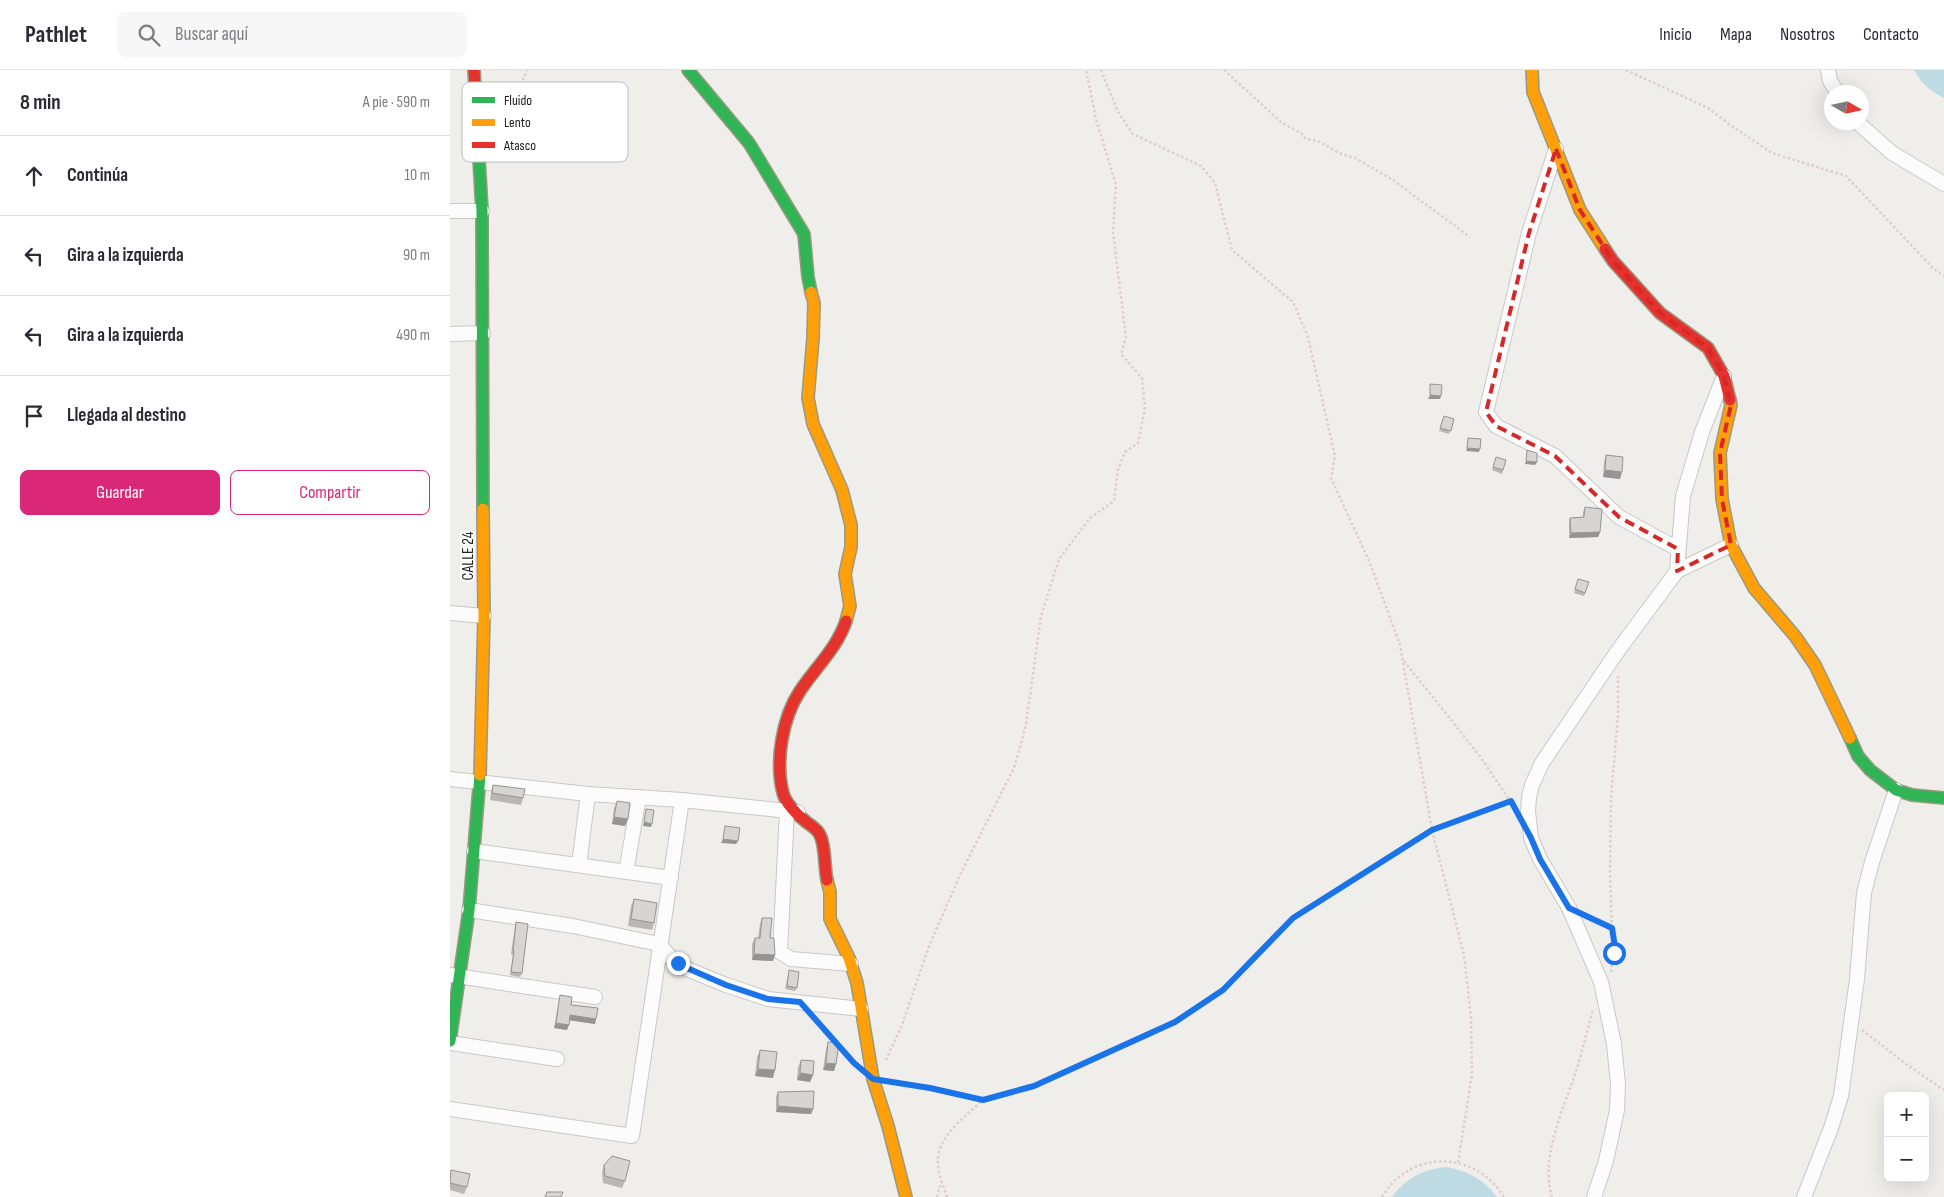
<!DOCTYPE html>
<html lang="es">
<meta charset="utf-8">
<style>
:root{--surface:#fff;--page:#f7f7f7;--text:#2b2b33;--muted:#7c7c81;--line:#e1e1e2;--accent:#db2777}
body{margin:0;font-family:"Sofia Sans Condensed",sans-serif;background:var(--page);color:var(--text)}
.controls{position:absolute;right:15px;bottom:15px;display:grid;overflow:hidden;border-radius:8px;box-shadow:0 5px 20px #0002}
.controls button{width:45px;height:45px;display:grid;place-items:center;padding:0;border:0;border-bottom:1px solid var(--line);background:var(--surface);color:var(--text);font:25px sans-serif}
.compass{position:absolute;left:1374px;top:15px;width:45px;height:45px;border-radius:50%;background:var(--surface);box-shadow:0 5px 20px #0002;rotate:99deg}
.stop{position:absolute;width:15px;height:15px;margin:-11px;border:4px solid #1a73e8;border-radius:50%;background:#fff}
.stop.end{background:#1a73e8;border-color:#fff;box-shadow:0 1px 5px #0008}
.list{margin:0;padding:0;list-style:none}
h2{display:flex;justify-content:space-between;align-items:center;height:65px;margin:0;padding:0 20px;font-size:21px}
h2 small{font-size:16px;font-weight:400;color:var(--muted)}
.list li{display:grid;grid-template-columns:32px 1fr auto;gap:15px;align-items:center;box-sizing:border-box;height:80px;padding:0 20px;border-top:1px solid var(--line)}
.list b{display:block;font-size:19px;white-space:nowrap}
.list em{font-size:16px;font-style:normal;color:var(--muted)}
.actions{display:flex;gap:10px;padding:15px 20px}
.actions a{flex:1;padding:11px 0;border:1px solid var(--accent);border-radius:8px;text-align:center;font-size:18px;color:var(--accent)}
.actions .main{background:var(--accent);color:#fff}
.icon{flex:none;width:28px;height:28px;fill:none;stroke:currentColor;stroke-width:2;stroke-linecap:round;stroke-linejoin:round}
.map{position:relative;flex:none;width:1494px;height:1127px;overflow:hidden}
header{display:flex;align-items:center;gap:30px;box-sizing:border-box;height:70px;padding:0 25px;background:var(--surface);border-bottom:1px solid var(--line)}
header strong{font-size:24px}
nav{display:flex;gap:28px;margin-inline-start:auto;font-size:18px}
.search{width:350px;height:45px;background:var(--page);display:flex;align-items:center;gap:12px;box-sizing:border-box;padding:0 18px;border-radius:8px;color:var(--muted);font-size:19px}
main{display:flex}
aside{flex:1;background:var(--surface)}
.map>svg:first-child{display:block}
.water{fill:#bedae2}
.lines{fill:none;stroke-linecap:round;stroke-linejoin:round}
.street-casing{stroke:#c9c8c6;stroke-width:16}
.fast-casing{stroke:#989a81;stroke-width:14}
.slow-casing{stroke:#989a81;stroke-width:14}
.jam-casing{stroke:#989a81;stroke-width:14}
.path{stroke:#dccecc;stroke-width:2.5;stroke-dasharray:2.5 2.5;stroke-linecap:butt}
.street{stroke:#fdfcfc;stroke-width:14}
.fast{stroke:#30b455;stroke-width:11}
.slow{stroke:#ff9f0a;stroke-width:11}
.jam{stroke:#e5322d;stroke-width:11}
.wall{fill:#b9b6b4}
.shaded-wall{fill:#969492}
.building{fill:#d7d4d1;stroke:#969492}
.route{stroke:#1a73e8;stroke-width:6}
.marked{fill:none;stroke:#d62828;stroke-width:4;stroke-dasharray:10 6;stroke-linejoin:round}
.labels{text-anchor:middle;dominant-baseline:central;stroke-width:4;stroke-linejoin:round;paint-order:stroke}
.street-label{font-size:16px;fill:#222;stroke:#fff}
.key{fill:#fff;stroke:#bdbdbd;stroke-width:1}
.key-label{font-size:14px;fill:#222}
</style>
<header>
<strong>Pathlet</strong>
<div class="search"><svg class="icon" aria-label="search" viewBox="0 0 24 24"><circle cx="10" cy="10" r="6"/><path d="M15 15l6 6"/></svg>Buscar aquí</div>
<nav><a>Inicio</a><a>Mapa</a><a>Nosotros</a><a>Contacto</a></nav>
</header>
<main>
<aside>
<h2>8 min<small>A pie · 590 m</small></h2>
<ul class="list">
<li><svg class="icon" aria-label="ahead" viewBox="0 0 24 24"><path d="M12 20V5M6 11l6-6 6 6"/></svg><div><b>Continúa</b></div><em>10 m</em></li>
<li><svg class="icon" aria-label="left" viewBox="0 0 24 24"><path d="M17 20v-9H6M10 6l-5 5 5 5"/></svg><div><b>Gira a la izquierda</b></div><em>90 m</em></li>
<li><svg class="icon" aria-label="left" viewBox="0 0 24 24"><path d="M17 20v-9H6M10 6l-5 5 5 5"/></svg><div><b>Gira a la izquierda</b></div><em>490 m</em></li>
<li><svg class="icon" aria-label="arrive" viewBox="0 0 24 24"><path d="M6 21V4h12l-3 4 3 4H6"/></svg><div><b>Llegada al destino</b></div></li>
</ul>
<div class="actions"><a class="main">Guardar</a><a>Compartir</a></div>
</aside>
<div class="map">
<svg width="1494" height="1127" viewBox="0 0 1494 1127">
<rect width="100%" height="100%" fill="#f0eeea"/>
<!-- water -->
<g class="water">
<path d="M 1464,0 L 1494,0 L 1494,28 C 1480,21 1472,14 1464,0 Z"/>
<path d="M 996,1097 C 1018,1101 1033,1109 1047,1127 L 942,1127 C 956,1108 972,1100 996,1097 Z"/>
</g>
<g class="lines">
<!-- street casing -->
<g class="street-casing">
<g id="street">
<path d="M 1378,0 L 1380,11 L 1387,22"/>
<path d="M 1407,52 L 1442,83 L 1494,114"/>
<path d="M 1106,79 L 1079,163 L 1036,342 L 1046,356 L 1105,386 L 1169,447 L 1228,479"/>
<path d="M 0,141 L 32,141"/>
<path d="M 0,264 L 33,263"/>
<path d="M 1227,501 L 1233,426 L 1252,362 L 1274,306"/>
<path d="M 0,543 L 34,546"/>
<path d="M 0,709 L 138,724 L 232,730 L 348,742"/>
<path d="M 337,741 L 330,882 L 341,889 L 401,894"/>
<path d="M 24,781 L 221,808"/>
<path d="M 129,795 L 138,724"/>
<path d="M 176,802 L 189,727"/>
<path d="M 19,840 L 123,856 L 209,874 L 222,889 L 237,899 L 276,915 L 318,929 L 411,939"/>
<path d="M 0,905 L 145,927"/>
<path d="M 0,973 L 107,989"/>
<path d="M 0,1039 L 182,1066 L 232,730"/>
<path d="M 1144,1127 L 1156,1091 L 1167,1040 L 1168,1014 L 1164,974 L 1151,912 L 1119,838 L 1090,789 L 1081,768 L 1078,741 L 1079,727 L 1082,715 L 1092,693 L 1167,582 L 1227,501 L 1281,475"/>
<path d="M 1354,1127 L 1381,1058 L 1391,1026 L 1407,909 L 1414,823 L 1422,792 L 1446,720"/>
</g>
</g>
<!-- fast casing -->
<g class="fast-casing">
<g id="fast">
<path d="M 238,0 L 299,73 L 354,164 L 358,207 L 361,222"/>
<path d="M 28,71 L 32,141 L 33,439"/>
<path d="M 1400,668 L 1408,686 L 1420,700 L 1446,720 L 1462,725 L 1494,728"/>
<path d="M 0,971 L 19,840 L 30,705"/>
</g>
</g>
<!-- slow casing -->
<g class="slow-casing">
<g id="slow">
<path d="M 1082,0 L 1083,22 L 1130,140 L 1155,179"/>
<path d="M 361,222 L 364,233 L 363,268 L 358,328 L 363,354 L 392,420 L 401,455 L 401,477 L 395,504 L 400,536 L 396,551"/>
<path d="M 1280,330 L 1281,335 L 1270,383 L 1272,429 L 1281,475 L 1304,518 L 1345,566 L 1365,595 L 1400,668"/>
<path d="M 30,705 L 34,546 L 33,439"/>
<path d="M 377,810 L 380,822 L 380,849 L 399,888 L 407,913 L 423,1009 L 438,1056 L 456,1127"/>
</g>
</g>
<!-- jam casing -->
<g class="jam-casing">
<g id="jam">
<path d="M 24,0 L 28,71"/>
<path d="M 1155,179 L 1163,191 L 1210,243 L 1258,278 L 1274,306 L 1280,330"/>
<path d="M 377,810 C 374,797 376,777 370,765 C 367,758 359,755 354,750 C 347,745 335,732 333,723 C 325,692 332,648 350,621 C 366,597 387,578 396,551"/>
</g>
</g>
<!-- path -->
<g class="path">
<path d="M 651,0 L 668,42 L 683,64 L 751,96 L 765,113 L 782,180 L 843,232 L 858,267 L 885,386 L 881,408 L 920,493 L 950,575 L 982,760 L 1014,885 L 1021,948 L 1022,1004 L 1008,1093"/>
<path d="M 774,0 L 832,53 L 851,63 L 856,69 L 868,71 L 889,83 L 905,88 L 943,110 L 1020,167"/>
<path d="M 1176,0 L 1258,38 L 1283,57 L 1322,83 L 1396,106 L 1483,198 L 1494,206"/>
<path d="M 45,80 L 77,0"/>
<path d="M 954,591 L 1029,685 L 1065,738"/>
<path d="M 1136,846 L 1162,858"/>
<path d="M 1161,902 L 1165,877 L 1162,858 L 1160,804 L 1161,727 L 1168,646 L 1168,606"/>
<path d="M 363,947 L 404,993"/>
<path d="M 1412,960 L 1456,994 L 1494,1020"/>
<path d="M 436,990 L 452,955 L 479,876 L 510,805 L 564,698 L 576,655 L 591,546 L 609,489 L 641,447 L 664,431 L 668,400 L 675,382 L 688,373 L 695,338 L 692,308 L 671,284 L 676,267 L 663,162 L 666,115 L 646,49 L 636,0"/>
<path d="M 439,1011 L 480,1018 L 533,1030 L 584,1016 L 725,952 L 773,920 L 843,848 L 982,760 L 1061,731"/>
<path d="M 487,1127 L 491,1113"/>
<path d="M 497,1127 C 494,1117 489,1107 488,1096 C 485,1067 514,1048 533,1030"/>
<path d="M 932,1127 C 960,1079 1025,1080 1054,1127"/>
<path d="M 1102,1127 C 1090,1087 1113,1041 1125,1004 C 1132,983 1137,961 1143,940"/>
</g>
<!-- street -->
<use href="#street" class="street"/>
<!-- fast -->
<use href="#fast" class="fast"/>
<!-- slow -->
<use href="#slow" class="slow"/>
<!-- jam -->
<use href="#jam" class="jam"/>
</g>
<!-- wall -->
<g class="wall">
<path d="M 994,346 L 1004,349 L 999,364 L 989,361 Z"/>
<path d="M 1156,385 L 1170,409 L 1153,407 L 1154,392 Z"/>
<path d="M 1046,387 L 1056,390 L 1052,404 L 1042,400 Z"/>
<path d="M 1135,437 L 1150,462 L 1148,467 L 1119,468 L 1119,453 L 1120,448 L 1133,447 L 1133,442 Z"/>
<path d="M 1128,509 L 1139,512 L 1134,526 L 1124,523 Z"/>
<path d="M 43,715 L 73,728 L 71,735 L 40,730 L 41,722 Z"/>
<path d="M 167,731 L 175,756 L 162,754 L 164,738 Z"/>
<path d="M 184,829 L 204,853 L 202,860 L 178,856 L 181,836 Z"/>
<path d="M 312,848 L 320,868 L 323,891 L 302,890 L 302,874 L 305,868 L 308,868 L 310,854 Z"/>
<path d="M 66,852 L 72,903 L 70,907 L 60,905 L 63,885 L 61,884 L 65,856 Z"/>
<path d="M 339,900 L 347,918 L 345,921 L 335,919 Z"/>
<path d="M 110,925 L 121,935 L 146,949 L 145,954 L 119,950 L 117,960 L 104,958 L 109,930 Z"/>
<path d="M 378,972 L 386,994 L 384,1001 L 373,1000 L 376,979 Z"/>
<path d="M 310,980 L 323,1008 L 305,1006 L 307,987 Z"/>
<path d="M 351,990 L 363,1005 L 360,1012 L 347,1010 L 348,997 Z"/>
<path d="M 328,1022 L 363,1039 L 361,1044 L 326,1042 L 326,1027 Z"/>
<path d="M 154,1095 L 175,1111 L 172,1118 L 153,1113 L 152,1102 Z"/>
<path d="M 0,1102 L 17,1117 L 14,1124 L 0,1120 Z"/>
</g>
<!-- shaded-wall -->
<g class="shaded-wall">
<path d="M 980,325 L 991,326 L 990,329 L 978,329 Z"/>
<path d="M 1017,378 L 1030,379 L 1029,382 L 1016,381 Z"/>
<path d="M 1076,391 L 1087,392 L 1085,395 L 1075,394 Z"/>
<path d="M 1155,400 L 1172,402 L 1170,409 L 1153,407 Z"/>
<path d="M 1150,462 L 1148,467 L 1119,468 L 1121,463 Z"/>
<path d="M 164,747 L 178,749 L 175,756 L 162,754 Z"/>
<path d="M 194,752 L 202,754 L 201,757 L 193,756 Z"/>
<path d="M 273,769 L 288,771 L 286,774 L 271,773 Z"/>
<path d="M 304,884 L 325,885 L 323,891 L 302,890 Z"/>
<path d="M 120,945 L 146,949 L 145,954 L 118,950 Z"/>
<path d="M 106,953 L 119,955 L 117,960 L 104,958 Z"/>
<path d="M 376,993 L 386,994 L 384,1001 L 373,1000 Z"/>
<path d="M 308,999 L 325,1000 L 323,1008 L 305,1006 Z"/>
<path d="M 350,1003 L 363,1005 L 360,1012 L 347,1010 Z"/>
<path d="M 328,1036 L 363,1039 L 361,1044 L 326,1042 Z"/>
</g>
<!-- building -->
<g class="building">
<path d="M 980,314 L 992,315 L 991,326 L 980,325 Z"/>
<path d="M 994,346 L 1004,349 L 1001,361 L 990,358 Z"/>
<path d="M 1018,368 L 1031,369 L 1030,379 L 1017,378 Z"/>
<path d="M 1077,380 L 1087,383 L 1087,392 L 1076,391 Z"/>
<path d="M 1156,385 L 1173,387 L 1172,402 L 1155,400 Z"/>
<path d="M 1046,387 L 1056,390 L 1053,400 L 1043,397 Z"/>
<path d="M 1135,437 L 1152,439 L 1150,462 L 1121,463 L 1120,448 L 1134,447 Z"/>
<path d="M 1128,509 L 1139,512 L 1135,523 L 1125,519 Z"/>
<path d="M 43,715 L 75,719 L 73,728 L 42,723 Z"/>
<path d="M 167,731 L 180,733 L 178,749 L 164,747 Z"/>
<path d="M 196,739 L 204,740 L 202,754 L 194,752 Z"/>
<path d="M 275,756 L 290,758 L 288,771 L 273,769 Z"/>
<path d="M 184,829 L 207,833 L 204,853 L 181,849 Z"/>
<path d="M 312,848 L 322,848 L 320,868 L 324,868 L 325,885 L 304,884 L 305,868 L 310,868 Z"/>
<path d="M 66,852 L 78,854 L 72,903 L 61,902 L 64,881 L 63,881 Z"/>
<path d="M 339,900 L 349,902 L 347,918 L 337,916 Z"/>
<path d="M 110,925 L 122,927 L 121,935 L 148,938 L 146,949 L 120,945 L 119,955 L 106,953 Z"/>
<path d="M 378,972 L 389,973 L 386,994 L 376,993 Z"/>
<path d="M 310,980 L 327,982 L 325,1000 L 308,999 Z"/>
<path d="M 351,990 L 364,991 L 363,1005 L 350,1003 Z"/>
<path d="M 364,1021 L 363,1039 L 328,1036 L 328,1022 Z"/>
<path d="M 162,1086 L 180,1091 L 175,1111 L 155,1106 L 154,1095 Z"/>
<path d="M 1,1100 L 20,1104 L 17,1117 L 0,1113 Z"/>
<path d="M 97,1122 L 113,1122 L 111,1127 L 95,1127 Z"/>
</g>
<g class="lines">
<!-- route -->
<path class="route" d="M 228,893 L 237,898 L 276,915 L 318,929 L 350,932 L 404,993 L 423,1009 L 480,1018 L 533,1030 L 584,1016 L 725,952 L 773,920 L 843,848 L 982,760 L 1061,731 L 1081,768 L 1090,789 L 1119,838 L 1162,858 L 1165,877 L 1164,883"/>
</g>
<!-- marked area -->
<path class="marked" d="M 1106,79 L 1130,140 L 1163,191 L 1210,243 L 1258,278 L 1274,306 L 1281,335 L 1270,383 L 1272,429 L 1281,475 L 1227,501 L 1228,479 L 1169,447 L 1105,386 L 1046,356 L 1036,342 L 1079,163 Z"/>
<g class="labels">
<!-- street labels -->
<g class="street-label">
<text transform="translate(18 486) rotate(-90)">CALLE 24</text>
</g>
</g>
<!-- legend -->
<rect x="12" y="12" width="166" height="80" rx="8" class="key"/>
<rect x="22" y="27" width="23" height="6" fill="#30b455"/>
<rect x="22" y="49" width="23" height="7" fill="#ff9f0a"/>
<rect x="22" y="72" width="23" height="6" fill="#e5322d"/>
<g class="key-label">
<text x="54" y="35">Fluido</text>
<text x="54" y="57">Lento</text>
<text x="54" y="80">Atasco</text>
</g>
</svg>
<div class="controls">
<button>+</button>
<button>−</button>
</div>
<svg class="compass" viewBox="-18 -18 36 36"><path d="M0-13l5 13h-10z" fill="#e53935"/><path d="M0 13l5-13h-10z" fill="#7c7c81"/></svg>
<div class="stop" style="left:1164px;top:883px"></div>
<div class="stop end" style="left:228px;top:893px"></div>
</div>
</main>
